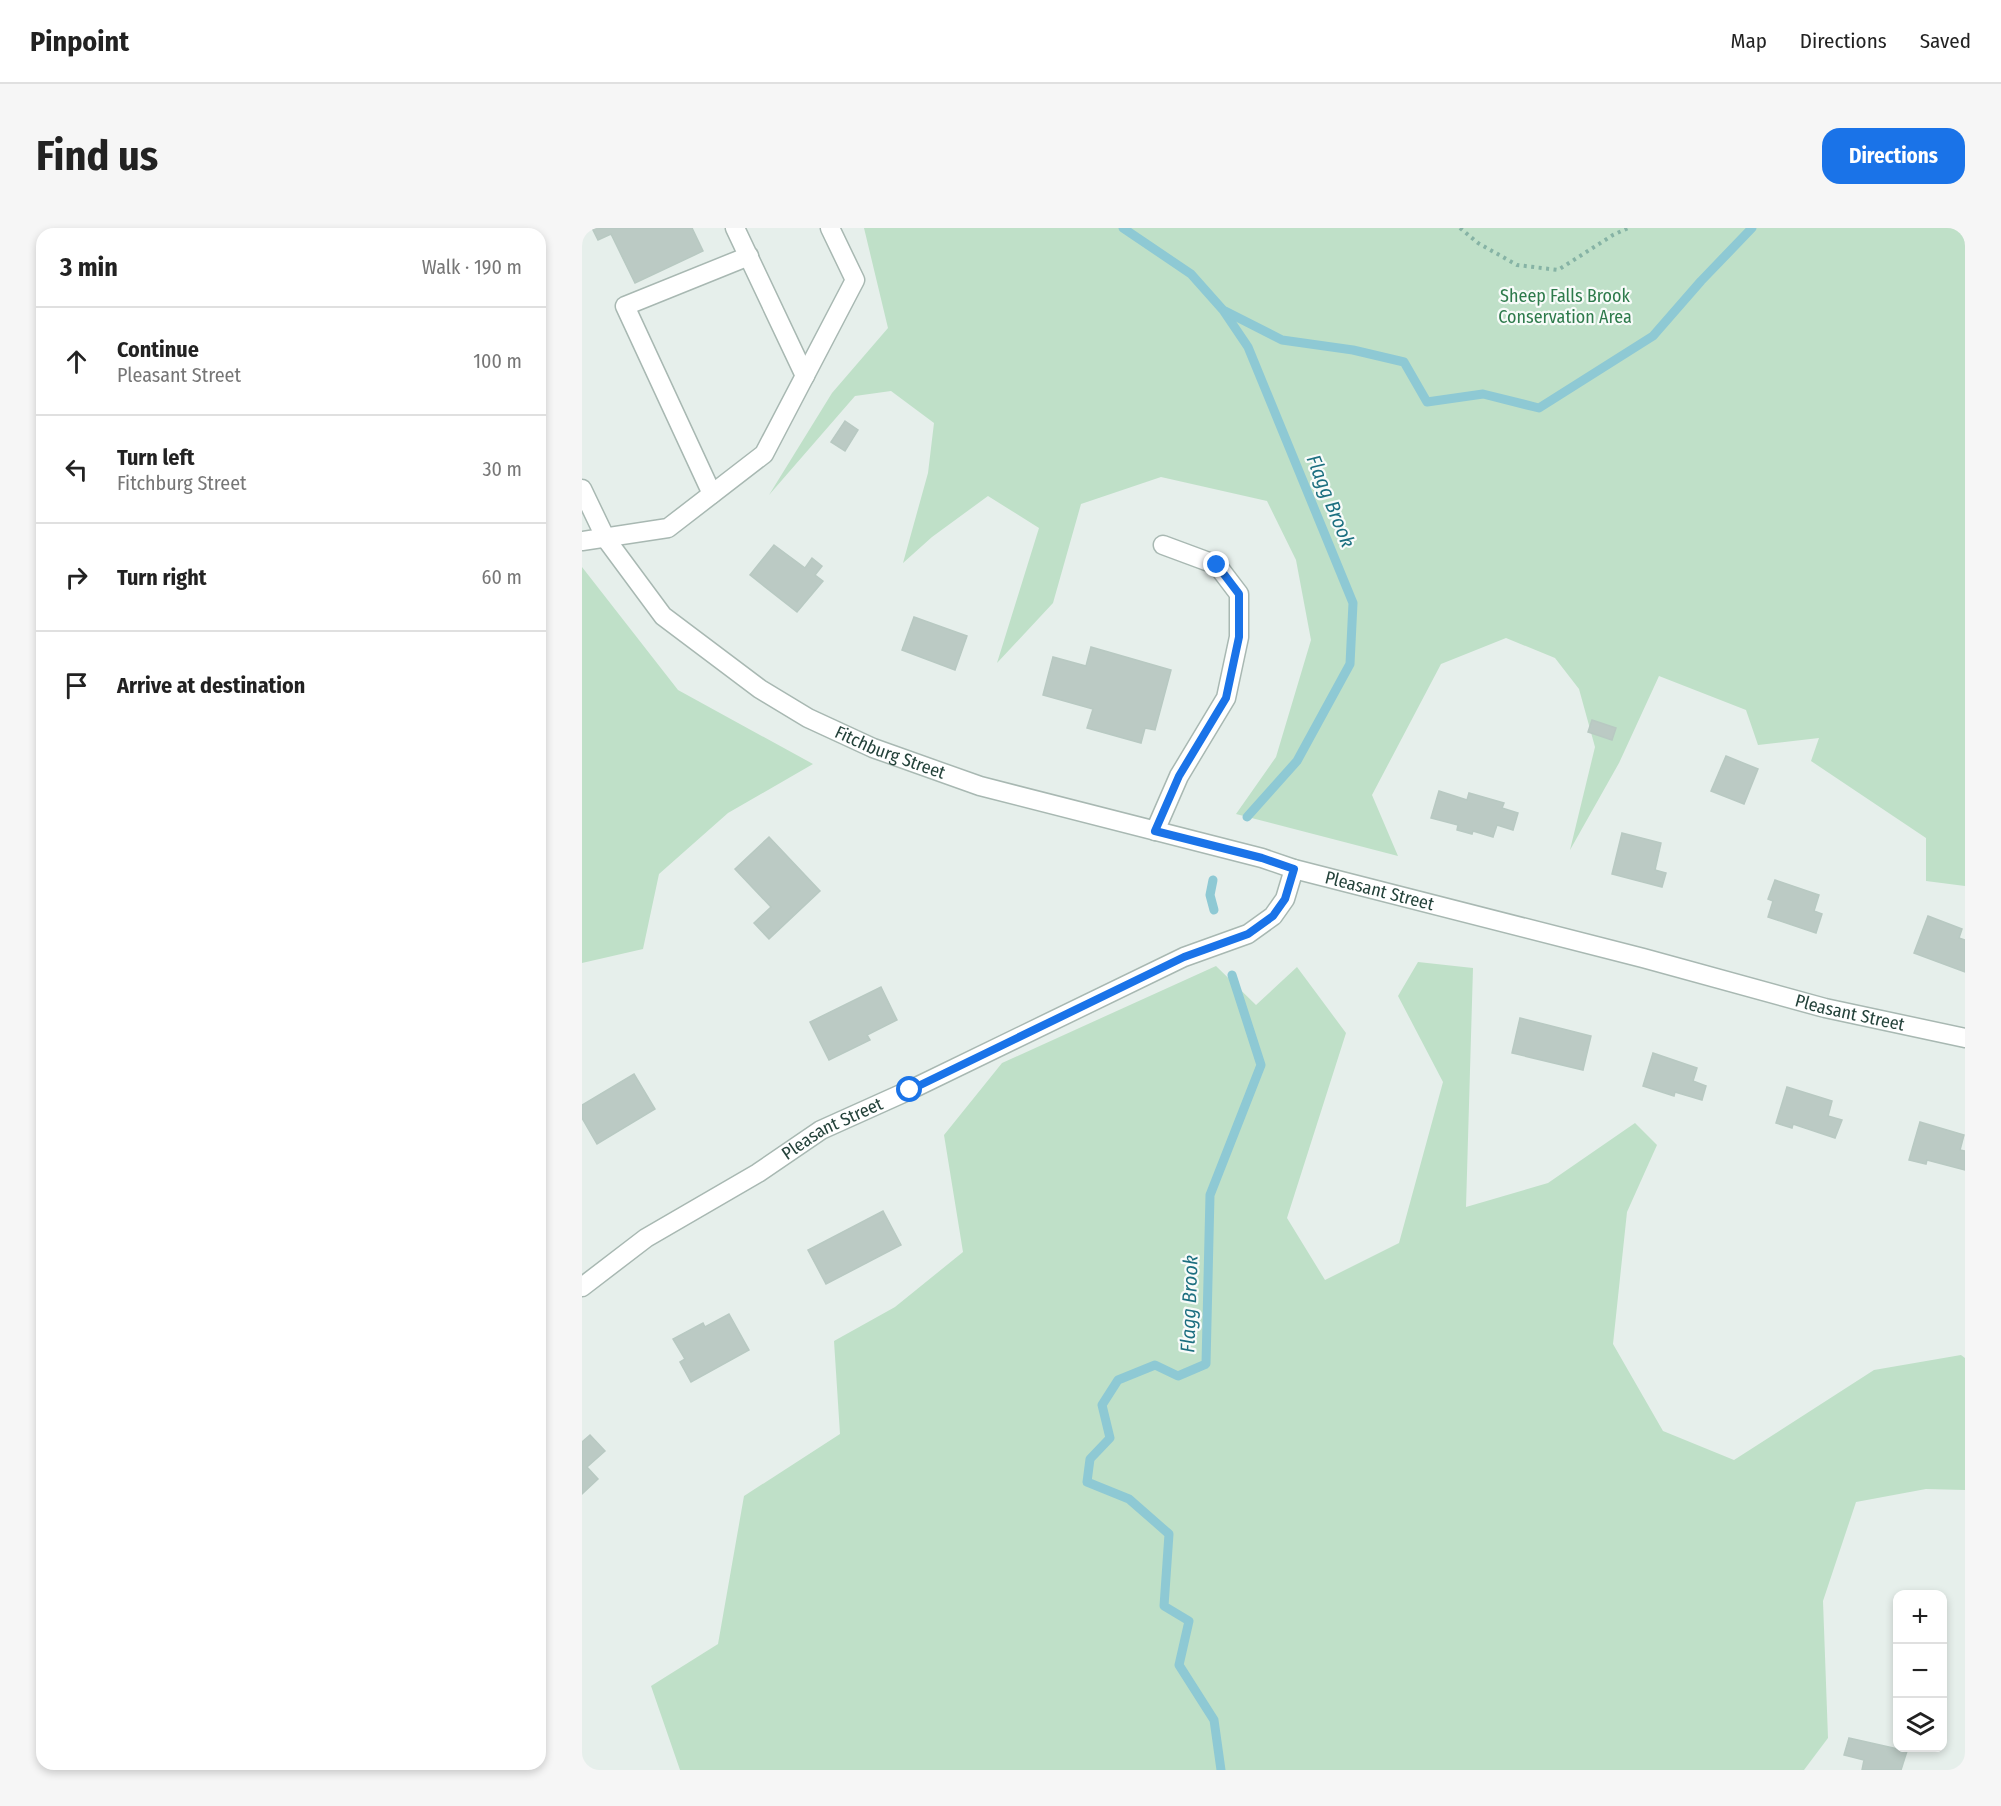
<!DOCTYPE html>
<meta charset="utf-8">
<style>
:root{--surface:#fff;--page:#f6f6f6;--text:#222;--muted:#767676;--line:#e0e0e0;--accent:#1a73e8}
body{margin:0;font-family:"Fira Sans Condensed",sans-serif;background:var(--page);color:var(--text)}
.controls{position:absolute;right:18px;bottom:18px;display:grid;overflow:hidden;border-radius:12px;box-shadow:0 3px 9px #0003}
.controls button{width:54px;height:54px;display:grid;place-items:center;padding:0;border:0;border-bottom:2px solid var(--line);background:var(--surface);color:var(--text);font:30px sans-serif}
.stop{position:absolute;width:18px;height:18px;margin:-14px;border:4px solid #1a73e8;border-radius:50%;background:#fff}
.stop.end{background:#1a73e8;border-color:#fff;box-shadow:0 2px 6px #0008}
.list{margin:0;padding:0;list-style:none}
h2{display:flex;justify-content:space-between;align-items:center;height:78px;margin:0;padding:0 24px;font-size:26px}
h2 small{font-size:20px;font-weight:400;color:var(--muted)}
.list li{display:grid;grid-template-columns:39px 1fr auto;gap:18px;align-items:center;box-sizing:border-box;height:108px;padding:0 24px;border-top:2px solid var(--line)}
.list b{display:block;font-size:22px;white-space:nowrap}
.list p{margin:0;font-size:20px;white-space:nowrap;color:var(--muted)}
.list em{font-size:20px;font-style:normal;color:var(--muted)}
.icon{flex:none;width:33px;height:33px;fill:none;stroke:currentColor;stroke-width:2;stroke-linecap:round;stroke-linejoin:round}
.map{position:relative;flex:none;width:1383px;height:1542px;overflow:hidden;border-radius:18px}
header{display:flex;align-items:center;gap:36px;box-sizing:border-box;height:84px;padding:0 30px;background:var(--surface);border-bottom:2px solid var(--line)}
header strong{font-size:28px}
nav{display:flex;gap:33px;margin-inline-start:auto;font-size:21px}
.intro{display:flex;align-items:center;justify-content:space-between;box-sizing:border-box;height:144px;padding:0 36px}
h1{margin:0;font-size:42px}
.button{padding:15px 27px;border-radius:18px;background:var(--accent);color:#fff;font-size:21px;font-weight:700}
main{display:flex;gap:36px;padding:0 36px}
aside{flex:1;background:var(--surface);border-radius:18px;box-shadow:0 3px 9px #0003}
.map>svg:first-child{display:block}
.green{fill:#bfe0c8}
.lines{fill:none;stroke-linecap:round;stroke-linejoin:round}
.stream{stroke:#8ec9d4;stroke-width:9}
.building{fill:#bbcac4;stroke:#b8c9c2;stroke-width:1.5}
.minor-casing{stroke:#a8b8b2;stroke-width:21}
.path{stroke:#86b3a5;stroke-width:4;stroke-dasharray:3 4.5;stroke-linecap:butt}
.minor{stroke:#fff;stroke-width:18}
.route{stroke:#1a73e8;stroke-width:8}
.labels{text-anchor:middle;dominant-baseline:central;stroke-width:4.5;stroke-linejoin:round;paint-order:stroke}
.park-label{font-size:18px;fill:#2d7a4b;stroke:#f7fbf9}
.street-label{font-size:18px;fill:#24423a;stroke:#f7fbf9}
.water-label{font-size:20px;font-style:italic;fill:#1c6f80;stroke:#f7fbf9}
</style>
<header>
<strong>Pinpoint</strong>
<nav><a>Map</a><a>Directions</a><a>Saved</a></nav>
</header>
<div class="intro"><h1>Find us</h1><a class="button">Directions</a></div>
<main>
<aside>
<h2>3 min<small>Walk · 190 m</small></h2>
<ul class="list">
<li><svg class="icon" aria-label="ahead" viewBox="0 0 24 24"><path d="M12 20V5M6 11l6-6 6 6"/></svg><div><b>Continue</b><p>Pleasant Street</p></div><em>100 m</em></li>
<li><svg class="icon" aria-label="left" viewBox="0 0 24 24"><path d="M17 20v-9H6M10 6l-5 5 5 5"/></svg><div><b>Turn left</b><p>Fitchburg Street</p></div><em>30 m</em></li>
<li><svg class="icon" aria-label="right" viewBox="0 0 24 24"><path d="M7 20v-9h11M14 6l5 5-5 5"/></svg><div><b>Turn right</b></div><em>60 m</em></li>
<li><svg class="icon" aria-label="arrive" viewBox="0 0 24 24"><path d="M6 21V4h12l-3 4 3 4H6"/></svg><div><b>Arrive at destination</b></div></li>
</ul>
</aside>
<div class="map">
<svg width="1383" height="1542" viewBox="0 0 1383 1542">
<rect width="100%" height="100%" fill="#e6efeb"/>
<!-- green -->
<g class="green">
<path d="M 282,0 L 1383,0 L 1383,658 L 1344,653 L 1344,610 L 1229,533 L 1237,510 L 1176,517 L 1164,482 L 1077,448 L 1037,535 L 988,622 L 1013,519 L 997,461 L 973,430 L 924,410 L 859,436 L 790,567 L 816,628 L 654,586 L 694,529 L 729,412 L 714,332 L 685,273 L 579,249 L 499,276 L 471,375 L 415,435 L 457,300 L 406,268 L 350,309 L 321,335 L 346,245 L 352,195 L 309,163 L 273,168 L 187,267 L 250,165 L 306,100 Z"/>
<path d="M 0,339 L 96,462 L 231,536 L 146,585 L 77,646 L 61,721 L 0,735 Z"/>
<path d="M 836,734 L 891,740 L 884,979 L 966,955 L 1053,895 L 1075,917 L 1045,984 L 1031,1116 L 1081,1203 L 1152,1232 L 1292,1142 L 1379,1127 L 1383,1130 L 1383,1262 L 1344,1261 L 1274,1274 L 1241,1373 L 1246,1510 L 1222,1542 L 98,1542 L 69,1458 L 136,1416 L 162,1268 L 258,1206 L 252,1113 L 313,1079 L 381,1024 L 362,907 L 420,835 L 634,738 L 674,777 L 715,739 L 764,805 L 705,990 L 743,1052 L 817,1015 L 861,854 L 816,768 Z"/>
</g>
<g class="lines">
<!-- stream -->
<g class="stream">
<path d="M 541,0 L 609,46 L 641,82 L 666,119 L 771,375 L 768,436 L 715,533 L 665,589"/>
<path d="M 643,83 L 700,112 L 771,122 L 822,134 L 845,174 L 901,166 L 957,180 L 1071,108 L 1119,53 L 1170,0"/>
<path d="M 631,652 L 628,667 L 632,682"/>
<path d="M 639,1542 L 632,1492 L 597,1437 L 607,1393 L 582,1378 L 587,1306 L 547,1271 L 505,1254 L 508,1231 L 528,1210 L 520,1177 L 536,1152 L 573,1137 L 596,1148 L 624,1136 L 628,967 L 679,837 L 650,747"/>
</g>
</g>
<!-- building -->
<g class="building">
<path d="M 10,0 L 110,0 L 121,23 L 53,55 L 29,6 L 16,12 Z"/>
<path d="M 263,193 L 276,202 L 263,223 L 249,214 Z"/>
<path d="M 192,317 L 223,340 L 230,330 L 240,338 L 233,347 L 241,353 L 215,384 L 168,347 Z"/>
<path d="M 332,389 L 385,408 L 373,442 L 320,422 Z"/>
<path d="M 509,419 L 589,442 L 573,502 L 563,500 L 559,515 L 505,500 L 511,481 L 461,467 L 471,429 L 504,438 Z"/>
<path d="M 1010,492 L 1034,500 L 1030,512 L 1006,504 Z"/>
<path d="M 1144,528 L 1176,541 L 1162,576 L 1129,563 Z"/>
<path d="M 857,563 L 885,572 L 887,565 L 922,575 L 920,580 L 936,585 L 931,602 L 915,597 L 911,609 L 891,603 L 890,606 L 875,602 L 876,597 L 849,590 Z"/>
<path d="M 1040,605 L 1079,615 L 1073,642 L 1084,645 L 1080,659 L 1030,646 Z"/>
<path d="M 187,609 L 238,663 L 187,711 L 172,695 L 189,679 L 153,641 Z"/>
<path d="M 1193,652 L 1237,667 L 1232,683 L 1240,686 L 1234,705 L 1186,689 L 1191,673 L 1186,671 Z"/>
<path d="M 1346,688 L 1380,701 L 1377,710 L 1383,712 L 1383,744 L 1332,725 Z"/>
<path d="M 299,759 L 315,792 L 285,807 L 288,812 L 247,832 L 228,794 Z"/>
<path d="M 938,790 L 1009,808 L 1001,842 L 930,825 Z"/>
<path d="M 1071,825 L 1115,840 L 1111,853 L 1124,858 L 1120,872 L 1093,864 L 1092,868 L 1061,858 Z"/>
<path d="M 52,846 L 73,881 L 15,916 L 0,890 L 0,877 Z"/>
<path d="M 1205,859 L 1250,873 L 1246,888 L 1260,892 L 1253,910 L 1211,896 L 1210,900 L 1194,895 Z"/>
<path d="M 1338,894 L 1382,907 L 1378,922 L 1383,923 L 1383,942 L 1345,932 L 1344,936 L 1327,932 Z"/>
<path d="M 301,983 L 319,1017 L 244,1056 L 226,1022 Z"/>
<path d="M 147,1086 L 167,1122 L 109,1154 L 98,1134 L 103,1131 L 91,1111 L 121,1095 L 123,1099 Z"/>
<path d="M 8,1207 L 23,1223 L 5,1239 L 16,1251 L 0,1266 L 0,1214 Z"/>
<path d="M 1267,1510 L 1325,1523 L 1319,1542 L 1280,1542 L 1282,1532 L 1262,1527 Z"/>
</g>
<g class="lines">
<!-- minor casing -->
<g class="minor-casing">
<g id="minor">
<path d="M 153,0 L 223,148"/>
<path id="s1" d="M 0,261 L 24,311 L 81,388 L 178,461 L 226,490 L 291,520 L 398,558 L 680,630 L 712,641 L 1061,730 L 1243,780 L 1383,810"/>
<path d="M 130,266 L 43,78 L 167,28"/>
<path d="M 0,313 L 86,300 L 182,226 L 273,52 L 248,0"/>
<path d="M 573,603 L 597,548 L 644,470 L 657,409 L 657,366 L 635,337 L 581,317"/>
<path id="s2" d="M 0,1059 L 64,1010 L 176,945 L 239,902 L 328,862 L 602,729 L 666,706 L 691,688 L 703,671 L 712,641"/>
</g>
</g>
<!-- path -->
<path class="path" d="M 878,0 L 896,15 L 935,37 L 976,42 L 1031,7 L 1046,0"/>
<!-- minor -->
<use href="#minor" class="minor"/>
</g>
<g class="lines">
<!-- route -->
<path class="route" d="M 328,862 L 602,729 L 666,706 L 691,688 L 703,671 L 712,641 L 680,630 L 573,603 L 597,548 L 644,470 L 657,409 L 657,366 L 635,337"/>
</g>
<g class="labels">
<!-- park labels -->
<g class="park-label">
<text x="983" y="68">Sheep Falls Brook<tspan x="983" dy="21">Conservation Area</tspan></text>
</g>
<!-- street labels -->
<g class="street-label">
<text stroke="none"><textPath href="#s1" startOffset="418">Fitchburg Street</textPath></text>
<text stroke="none"><textPath href="#s1" startOffset="927">Pleasant Street</textPath></text>
<text stroke="none"><textPath href="#s1" startOffset="1413">Pleasant Street</textPath></text>
<text stroke="none"><textPath href="#s2" startOffset="297">Pleasant Street</textPath></text>
</g>
<!-- water labels -->
<g class="water-label">
<text transform="translate(749 273) rotate(68)">Flagg Brook</text>
<text transform="translate(607 1076) rotate(-88)">Flagg Brook</text>
</g>
</g>
</svg>
<div class="controls">
<button>+</button>
<button>−</button>
<button><svg class="icon" aria-label="layers" viewBox="0 0 24 24"><path d="M12 4l9 5-9 5-9-5zM3 14l9 5 9-5"/></svg></button>
</div>
<div class="stop" style="left:328px;top:862px"></div>
<div class="stop end" style="left:635px;top:337px"></div>
</div>
</main>
